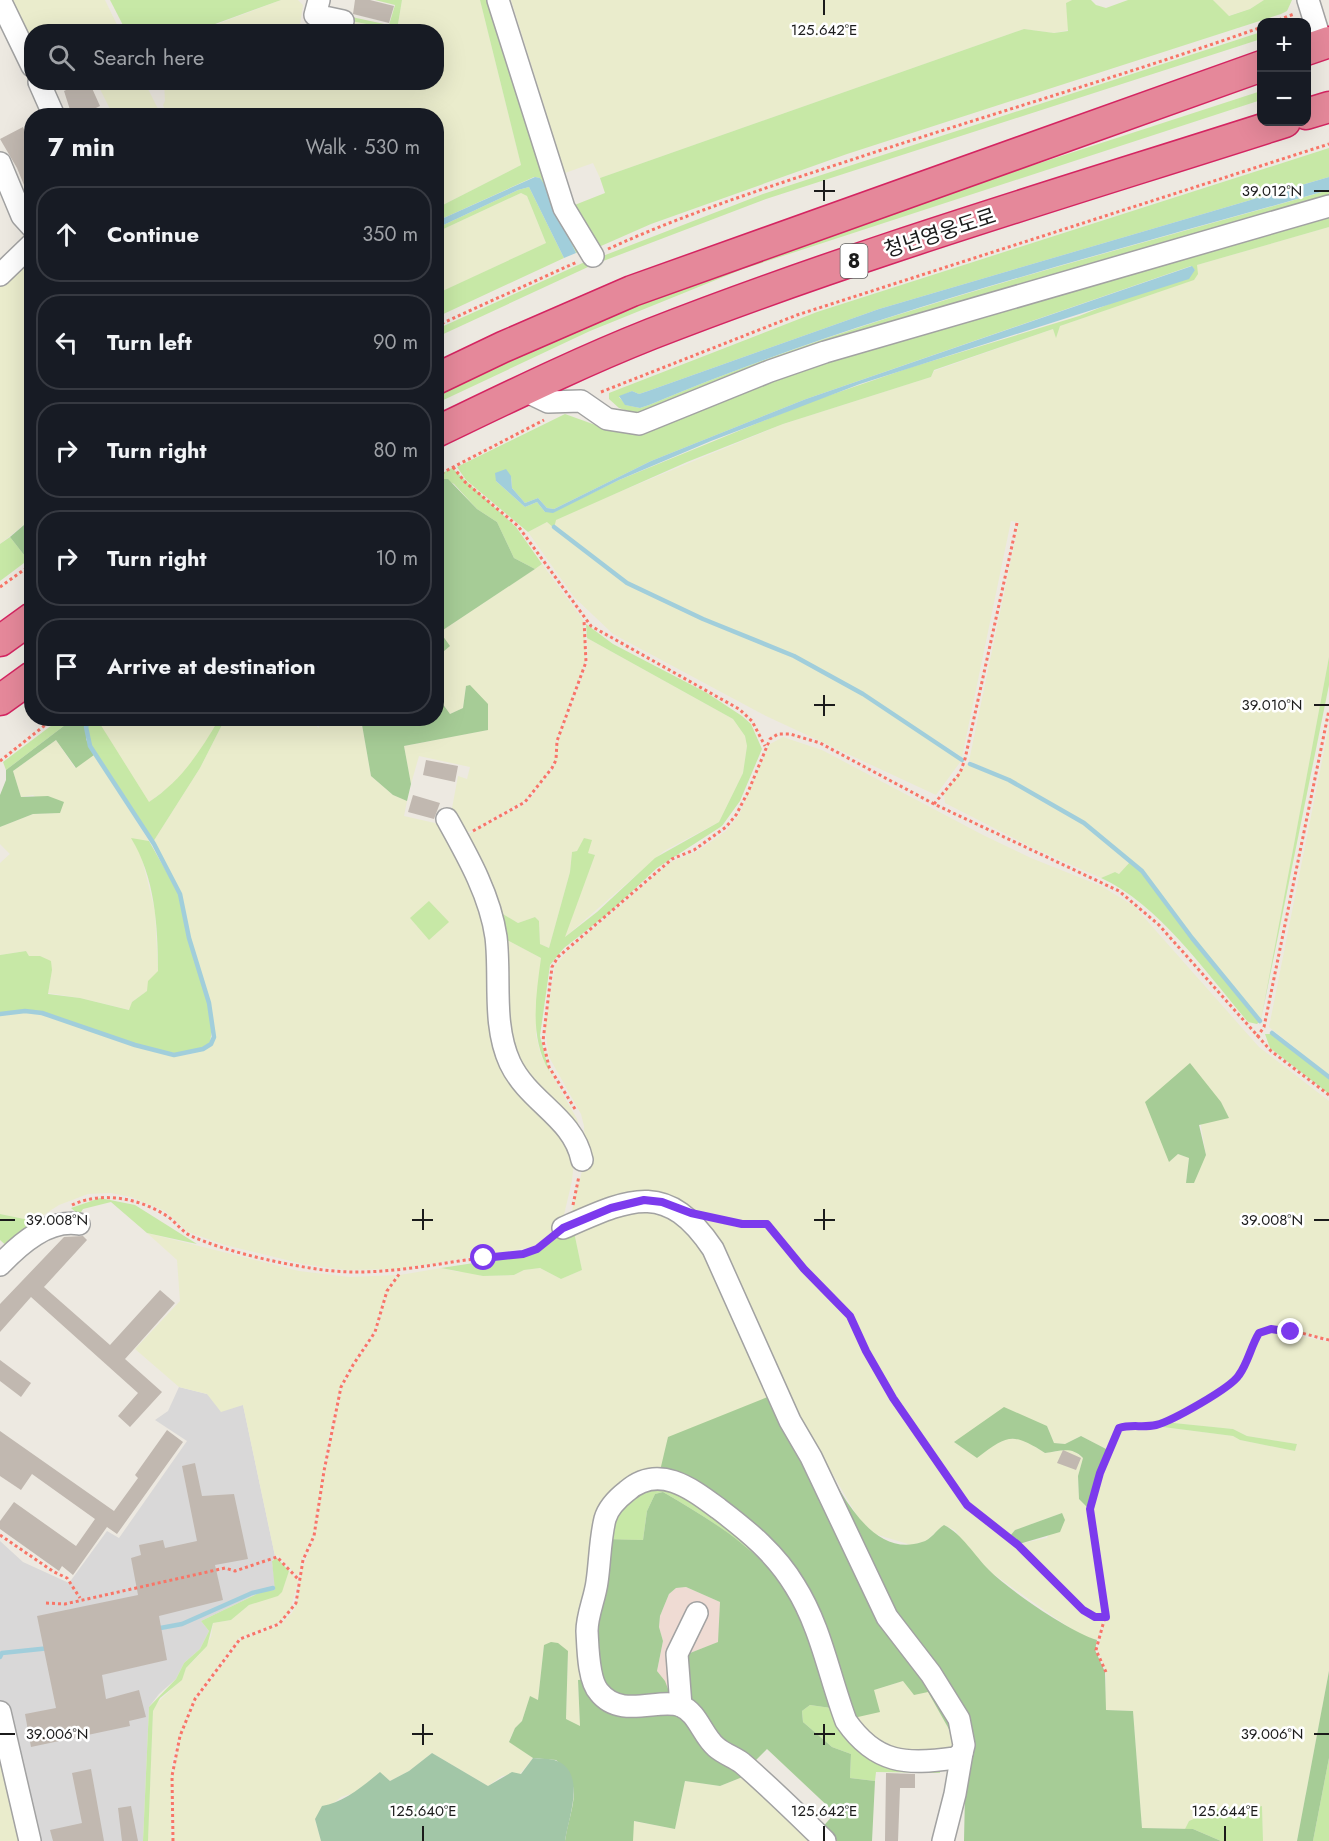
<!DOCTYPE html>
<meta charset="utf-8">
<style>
:root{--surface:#171b24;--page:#20242c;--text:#f1f3f6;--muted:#9ea1a6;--line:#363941}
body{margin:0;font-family:Jost,"Noto Sans KR",sans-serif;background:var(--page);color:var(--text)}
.controls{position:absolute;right:18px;top:18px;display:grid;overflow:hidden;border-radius:12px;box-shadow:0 6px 24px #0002}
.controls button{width:54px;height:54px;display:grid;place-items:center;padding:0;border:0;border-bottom:2px solid var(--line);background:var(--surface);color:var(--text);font:30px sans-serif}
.stop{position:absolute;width:18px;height:18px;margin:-14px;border:4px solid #7c3aed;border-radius:50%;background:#fff}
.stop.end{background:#7c3aed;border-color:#fff;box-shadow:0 2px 6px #0008}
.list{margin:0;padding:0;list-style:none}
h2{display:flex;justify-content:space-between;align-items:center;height:78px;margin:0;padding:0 24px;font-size:26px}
h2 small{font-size:20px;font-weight:400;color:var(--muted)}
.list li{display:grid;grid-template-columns:39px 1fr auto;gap:18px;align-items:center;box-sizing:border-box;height:96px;margin:0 12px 12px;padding:0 12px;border:2px solid var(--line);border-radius:24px}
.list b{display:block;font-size:22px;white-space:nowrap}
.list em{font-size:20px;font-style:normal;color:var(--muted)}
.icon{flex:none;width:33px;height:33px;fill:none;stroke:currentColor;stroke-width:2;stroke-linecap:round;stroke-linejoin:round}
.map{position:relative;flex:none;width:1329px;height:1841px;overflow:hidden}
.search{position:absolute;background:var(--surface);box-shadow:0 6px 24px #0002;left:24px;top:24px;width:420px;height:66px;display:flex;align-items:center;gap:15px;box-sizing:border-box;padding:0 21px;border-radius:24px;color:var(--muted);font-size:22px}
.panel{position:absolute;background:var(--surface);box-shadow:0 6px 24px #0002;left:24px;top:108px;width:420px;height:618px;border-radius:24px}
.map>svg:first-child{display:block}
.residential{fill:#d9d8d8}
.military{fill:#efdbd3}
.farmland{fill:#eaeccc;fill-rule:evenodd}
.grass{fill:#c7e8a6;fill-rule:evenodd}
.forest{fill:#a6cc96}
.cemetery{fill:#a2c6a7}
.water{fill:#a1cedb}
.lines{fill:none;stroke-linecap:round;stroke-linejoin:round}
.stream{stroke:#a1cedb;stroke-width:4.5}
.building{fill:#c1b8b0}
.minor-casing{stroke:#a2a2a2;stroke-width:24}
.highway-casing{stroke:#d42561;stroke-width:33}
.path{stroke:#f87567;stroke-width:3;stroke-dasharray:3 3;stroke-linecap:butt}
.minor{stroke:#fff;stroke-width:21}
.highway{stroke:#e5889a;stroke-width:30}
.route{stroke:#7c3aed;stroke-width:8}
.ticks{fill:none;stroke:#1b1b1b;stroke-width:2}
.labels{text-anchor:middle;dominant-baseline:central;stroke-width:5;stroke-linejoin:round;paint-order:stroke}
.shield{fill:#fff;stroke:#5f5f5f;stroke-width:1.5}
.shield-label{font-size:20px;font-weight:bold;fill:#1b1b1b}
.street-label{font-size:21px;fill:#1b1b1b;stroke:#fff}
.ticks-label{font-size:15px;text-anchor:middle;fill:#1b1b1b;stroke:#fff;stroke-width:5;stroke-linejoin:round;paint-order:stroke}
</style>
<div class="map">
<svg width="1329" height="1841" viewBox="0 0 1329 1841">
<rect width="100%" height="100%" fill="#ede9e1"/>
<!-- residential -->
<path class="residential" d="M 179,1387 L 207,1394 L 234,1406 L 243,1405 L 275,1556 L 272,1561 L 276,1590 L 263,1591 L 201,1621 L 209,1631 L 200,1649 L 184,1663 L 176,1679 L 159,1694 L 149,1707 L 143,1841 L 23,1841 L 5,1763 L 0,1761 L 0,1541 L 23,1562 L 69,1583 L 107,1531 L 119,1538 L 187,1441 L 155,1420 L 168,1411 Z"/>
<!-- military -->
<path class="military" d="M 686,1587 L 720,1602 L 719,1642 L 685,1655 L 673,1702 L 657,1671 L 663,1641 L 659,1627 L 660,1616 L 669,1594 L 676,1588 Z"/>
<!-- farmland -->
<g class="farmland">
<path d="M 9,0 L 105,0 L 120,31 L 32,32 L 31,50 Z"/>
<path d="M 281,0 L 298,0 L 303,5 L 300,25 L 314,31 L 196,32 Z"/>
<path d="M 402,0 L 480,0 L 521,165 L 437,208 L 436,116 L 168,116 L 163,105 L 165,101 L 164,83 L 436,82 L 436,32 L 340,31 L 346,20 L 397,30 Z"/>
<path d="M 511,0 L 1072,0 L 1066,3 L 1069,30 L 1054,33 L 1024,29 L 600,178 L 593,163 L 565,173 Z"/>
<path d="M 1213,0 L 1264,0 L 1250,9 L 1228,16 Z"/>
<path d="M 97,83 L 145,83 L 161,115 L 113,115 Z"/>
<path d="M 521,193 L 527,196 L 546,243 L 437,294 L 437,232 Z"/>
<path d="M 1329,227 L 1329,657 L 1261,1020 L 1193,938 L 1143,870 L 1085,822 L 1010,779 L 969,761 L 1019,522 L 1011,521 L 962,757 L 863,693 L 795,655 L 704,618 L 627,582 L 555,526 L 555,520 L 595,502 L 783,424 L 931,377 L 934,371 L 1053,329 L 1056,337 L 1060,326 L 1193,280 L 1197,265 Z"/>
<path d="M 31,251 L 31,519 L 0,544 L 0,281 Z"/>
<path d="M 547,522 L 626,584 L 738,635 L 794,657 L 862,695 L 961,761 L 936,795 L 766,716 L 613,634 L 574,597 L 528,532 Z"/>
<path d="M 542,564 L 583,620 L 586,651 L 585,662 L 556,741 L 555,760 L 542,782 L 524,801 L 458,838 L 450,819 L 458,776 L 467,779 L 470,767 L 419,756 L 411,784 L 404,746 L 487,730 L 466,686 L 463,708 L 450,714 L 437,696 L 437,657 L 449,646 L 440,632 Z"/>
<path d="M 587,638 L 733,719 L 745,736 L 747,746 L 743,773 L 719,822 L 664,851 L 564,938 L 595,855 L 588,853 L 584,839 L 577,851 L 572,852 L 570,872 L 549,948 L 540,944 L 539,921 L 535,917 L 518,923 L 501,913 L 461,838 L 527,803 L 554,768 L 558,741 L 588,662 Z"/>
<path d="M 97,719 L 219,719 L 198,755 L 181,778 L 148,803 Z"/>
<path d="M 225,719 L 308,719 L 319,728 L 317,719 L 361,719 L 371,776 L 393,795 L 407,801 L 404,816 L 435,823 L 448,831 L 488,925 L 494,1035 L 575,1150 L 572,1181 L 563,1219 L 546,1238 L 532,1247 L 399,1269 L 346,1270 L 303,1264 L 225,1245 L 188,1232 L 165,1211 L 131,1197 L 111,1193 L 88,1194 L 59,1205 L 34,1221 L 0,1214 L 0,1015 L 25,1012 L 42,1015 L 134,1046 L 174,1056 L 192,1054 L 212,1045 L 215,1037 L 210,1003 L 190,937 L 181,893 L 153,842 L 200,768 Z"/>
<path d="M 1329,726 L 1329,1075 L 1269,1027 Z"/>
<path d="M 783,737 L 822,750 L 983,835 L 1031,858 L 1101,886 L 1134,906 L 1259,1047 L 1329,1101 L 1329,1339 L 1291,1331 L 1264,1329 L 1258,1332 L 1240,1373 L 1231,1384 L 1217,1390 L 1190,1409 L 1154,1424 L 1129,1424 L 1118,1427 L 1108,1450 L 1081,1436 L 1065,1444 L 1054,1443 L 1047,1426 L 954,1442 L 977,1457 L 1002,1439 L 1023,1439 L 1045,1453 L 1071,1449 L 1083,1458 L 1078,1476 L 1079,1499 L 1089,1509 L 1092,1522 L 1104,1616 L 1095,1616 L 1084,1608 L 1019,1544 L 1047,1538 L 1062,1513 L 1015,1530 L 1010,1536 L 968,1504 L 894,1397 L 867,1351 L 851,1315 L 841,1302 L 805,1268 L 767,1223 L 742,1223 L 691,1212 L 672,1204 L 570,1219 L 585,1159 L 584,1126 L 581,1114 L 549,1057 L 545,1028 L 555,966 L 568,951 L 671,862 L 698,851 L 726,831 L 739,815 L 770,744 ZM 1190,1063 L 1206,1155 L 1186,1183 L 1189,1158 L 1178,1154 L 1169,1162 Z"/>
<path d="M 56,740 L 75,768 L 94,755 L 149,841 L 132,839 L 141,855 L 155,911 L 158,971 L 147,991 L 132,1002 L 130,1010 L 80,998 L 48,993 L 51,977 L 40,956 L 29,956 L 26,951 L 0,955 L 0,863 L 10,854 L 0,844 L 0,827 L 33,814 L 60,813 L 33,795 L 21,797 L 13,771 Z"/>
<path d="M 967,764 L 1009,781 L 1083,824 L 1130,862 L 1119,874 L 1115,872 L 1101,878 L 1031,847 L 945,803 L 944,794 Z"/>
<path d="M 499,939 L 509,941 L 541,958 L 536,1035 L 541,1056 L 577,1119 L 579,1128 L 512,1059 Z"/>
<path d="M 644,1204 L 696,1230 L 775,1394 L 659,1475 L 589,1679 L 578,1680 L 580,1727 L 566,1719 L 568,1651 L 544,1645 L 538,1700 L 530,1697 L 522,1721 L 515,1728 L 509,1741 L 533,1758 L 520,1774 L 502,1776 L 488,1786 L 432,1753 L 409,1771 L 390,1781 L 380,1773 L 354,1793 L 341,1797 L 315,1819 L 321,1841 L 174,1841 L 173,1776 L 179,1743 L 184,1728 L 196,1700 L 241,1640 L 280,1625 L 292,1613 L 297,1603 L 302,1570 L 315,1536 L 325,1471 L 342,1388 L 354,1365 L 376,1333 L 388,1291 L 395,1280 L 400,1275 L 441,1268 L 459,1272 L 462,1270 L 483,1276 L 514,1275 L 524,1270 L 540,1268 L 561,1279 L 582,1270 L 573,1227 Z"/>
<path d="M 691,1214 L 741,1225 L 766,1225 L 773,1231 L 803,1269 L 849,1316 L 865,1352 L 892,1399 L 966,1506 L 1018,1546 L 1082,1610 L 1094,1618 L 1104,1619 L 1097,1640 L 1082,1636 L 1054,1617 L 992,1573 L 964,1544 L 955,1530 L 944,1525 L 926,1541 L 911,1545 L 875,1534 L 859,1519 L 786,1395 Z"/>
<path d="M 147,1233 L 299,1271 L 350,1277 L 396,1275 L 386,1291 L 374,1331 L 352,1364 L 340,1387 L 327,1446 L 313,1536 L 302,1559 L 298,1577 L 278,1555 L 275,1556 L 243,1405 L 221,1412 L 207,1394 L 179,1387 L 135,1349 L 180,1301 L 177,1260 Z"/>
<path d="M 1271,1330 L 1329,1342 L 1329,1671 L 1297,1841 L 1263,1841 L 1262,1806 L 1241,1811 L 1228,1807 L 1216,1809 L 1189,1821 L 1185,1829 L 1142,1828 L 1133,1711 L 1105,1710 L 1106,1671 L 1098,1650 L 1106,1617 L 1091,1509 L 1101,1474 L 1120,1429 L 1129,1426 L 1155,1426 L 1233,1436 L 1240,1440 L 1295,1451 L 1297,1444 L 1247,1436 L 1233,1429 L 1164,1422 L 1192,1411 L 1218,1392 L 1233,1386 L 1242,1374 L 1260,1334 Z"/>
<path d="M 289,1571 L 298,1581 L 290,1611 L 278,1623 L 239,1638 L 194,1699 L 177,1742 L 172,1763 L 171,1841 L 148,1841 L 153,1711 L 157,1703 L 181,1680 L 186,1668 L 200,1654 L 211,1637 L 213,1623 L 231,1620 L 249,1605 L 282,1591 Z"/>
<path d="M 903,1681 L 928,1691 L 950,1731 L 959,1733 L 959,1751 L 901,1757 L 849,1719 L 874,1690 Z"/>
<path d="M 0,1761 L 5,1763 L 23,1841 L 0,1841 Z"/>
<path d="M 750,1774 L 820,1841 L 633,1841 L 633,1821 L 675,1829 L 685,1781 L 720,1786 Z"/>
</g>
<!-- grass -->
<g class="grass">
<path d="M 110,0 L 281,0 L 196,31 L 126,31 Z"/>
<path d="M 375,0 L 402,0 L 397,30 L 346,20 L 347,16 L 389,25 L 395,5 Z"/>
<path d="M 480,0 L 493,0 L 583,250 L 576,253 L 540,178 L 534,177 L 437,221 L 437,208 L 521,165 Z"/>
<path d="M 1072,0 L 1091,0 L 1096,5 L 1106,8 L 1128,0 L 1213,0 L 1229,16 L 1250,9 L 1264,0 L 1292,0 L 1287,11 L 1281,14 L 847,154 L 651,224 L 601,246 L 594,246 L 567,208 L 605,193 L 600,178 L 1024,29 L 1054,33 L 1068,31 L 1066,3 Z"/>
<path d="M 1261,32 L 1261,39 L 766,199 L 598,263 L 595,259 L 763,194 Z"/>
<path d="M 1261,91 L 1261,100 L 743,269 L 590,331 L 437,403 L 437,394 L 602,317 L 908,206 Z"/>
<path d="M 1329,148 L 1329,177 L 879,309 L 648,391 L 639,394 L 632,391 L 619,397 L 626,405 L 640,408 L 649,405 C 868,313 1101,256 1329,190 L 1329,196 L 859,334 L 637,414 L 619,408 L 609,399 L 609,393 L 817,312 Z"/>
<path d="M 529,187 L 564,258 L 437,317 L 436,294 L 546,243 L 527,196 L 521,193 L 437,232 L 437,228 L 518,190 Z"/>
<path d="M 1329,215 L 1329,227 L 1197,265 L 1198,274 L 1194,280 L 1060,326 L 1056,338 L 1053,329 L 934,370 L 931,377 L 783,424 L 687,462 L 556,520 L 554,528 L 547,522 L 528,532 L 466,480 L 457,467 L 565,414 L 615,432 L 639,432 L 773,380 L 889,342 ZM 1191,266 L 1195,270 L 1079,316 L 909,368 L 807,403 L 619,480 L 553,512 L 545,512 L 537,502 L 525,507 L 496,481 L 511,476 L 512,488 L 525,503 L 538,498 L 547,508 L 554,509 L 651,461 L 806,399 Z"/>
<path d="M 587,261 L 588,267 L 437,337 L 437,329 Z"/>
<path d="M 452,468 L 516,527 L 542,564 L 535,569 L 514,558 L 497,522 L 477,509 L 454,484 L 444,479 L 437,483 L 437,476 Z"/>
<path d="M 10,537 L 28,560 L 0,581 L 0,544 Z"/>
<path d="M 586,624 L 613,644 L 707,693 L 742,716 L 751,724 L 762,749 L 740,801 L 722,826 L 657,868 L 610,912 L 564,948 L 550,965 L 540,1036 L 549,1071 C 529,1036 536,996 541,958 L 509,941 L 499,939 L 501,913 L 518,923 L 535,917 L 539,921 L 540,944 L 549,948 L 570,872 L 572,852 L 577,851 L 584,838 L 592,840 L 588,853 L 595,855 L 565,937 L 597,912 L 655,858 L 719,822 L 743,773 L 747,746 L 745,736 L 733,719 L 587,638 Z"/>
<path d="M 1329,657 L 1329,685 L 1261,1020 Z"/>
<path d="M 60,719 L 73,719 L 6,770 L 3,762 Z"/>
<path d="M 90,719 L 97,719 L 149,802 C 182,780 199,753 219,719 L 225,719 L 200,768 L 153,842 L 91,746 L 87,727 Z"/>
<path d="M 131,838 L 149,841 L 179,894 L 188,938 L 208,1004 L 212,1027 L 210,1044 C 199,1050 187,1054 175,1053 C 141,1052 77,1024 42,1012 L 25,1010 L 0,1013 L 0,955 L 26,951 L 29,956 L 40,956 L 51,961 L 52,970 L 48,994 L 80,998 L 129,1010 L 132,1002 L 147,991 L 148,981 L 158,971 C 158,926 155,877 131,838 Z"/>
<path d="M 1130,862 L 1150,881 L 1191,939 L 1259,1022 L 1257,1024 L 1248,1022 C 1207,974 1160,905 1101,878 L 1115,872 L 1119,874 Z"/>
<path d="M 429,901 L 449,922 L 429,940 L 410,918 Z"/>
<path d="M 1265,1034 L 1272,1034 L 1329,1078 L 1329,1094 L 1270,1048 Z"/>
<path d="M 100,1198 L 135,1205 L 197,1244 L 147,1233 L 111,1202 L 83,1209 L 79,1215 L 71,1208 Z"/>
<path d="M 0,1214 L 34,1221 L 9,1248 L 0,1240 Z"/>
<path d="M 573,1227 L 582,1270 L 561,1279 L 540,1268 L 524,1270 L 514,1275 L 483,1276 L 441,1268 L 532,1254 C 548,1247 557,1234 573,1227 Z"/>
<path d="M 1164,1422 L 1233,1429 L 1247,1436 L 1297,1444 L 1295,1451 L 1240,1440 L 1233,1436 L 1155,1426 Z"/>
<path d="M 659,1480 C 686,1483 703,1500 725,1516 C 757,1539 786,1567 804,1603 C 827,1648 833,1741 886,1759 C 902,1765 924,1762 940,1762 L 940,1773 L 876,1772 L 875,1781 L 850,1778 L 851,1754 L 832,1747 L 803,1722 L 802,1711 L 810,1705 L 831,1708 C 823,1682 818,1653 807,1628 C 779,1561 723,1527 663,1492 L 655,1494 L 647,1511 L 643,1540 L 604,1539 C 608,1504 623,1486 659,1480 Z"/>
<path d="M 277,1558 L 289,1571 L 282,1592 L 278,1596 L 249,1605 L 231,1620 L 213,1623 L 207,1646 L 186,1668 L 182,1680 L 160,1698 L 153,1711 L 148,1841 L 143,1841 L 149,1707 L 176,1679 L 184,1663 L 200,1649 L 209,1631 L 201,1621 L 263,1591 L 275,1590 L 272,1561 Z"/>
<path d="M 1329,1758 L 1329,1841 L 1313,1841 Z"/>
<path d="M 1262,1806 L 1263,1841 L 1221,1841 L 1193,1829 L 1185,1829 L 1189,1821 L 1216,1809 L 1228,1807 L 1241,1811 Z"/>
</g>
<!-- forest -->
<g class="forest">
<path d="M 444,479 L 448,479 L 477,509 L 497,522 L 514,558 L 535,569 L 440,632 L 450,646 L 437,657 L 436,483 Z"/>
<path d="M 31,519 L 31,558 L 28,560 L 10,537 Z"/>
<path d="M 470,685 L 488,704 L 488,730 L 404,746 L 411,784 L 407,801 L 393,795 L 371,776 L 361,719 L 436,718 L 437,696 L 450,714 L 463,708 L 466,686 Z"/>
<path d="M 73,719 L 87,719 L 86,739 L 94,755 L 76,768 L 56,740 L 13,771 L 21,797 L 48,796 L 64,802 L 60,813 L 33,814 L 0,827 L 0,795 L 6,780 L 6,770 Z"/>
<path d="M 1190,1063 L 1221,1102 L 1229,1118 L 1199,1125 L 1206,1155 L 1194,1183 L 1186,1183 L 1189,1158 L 1178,1154 L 1169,1162 L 1145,1102 Z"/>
<path d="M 775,1394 L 959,1733 L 950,1731 L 928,1692 L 914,1695 L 903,1681 L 874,1690 L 880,1712 L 849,1719 L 798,1583 L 659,1475 L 668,1437 Z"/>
<path d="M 1004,1407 L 1047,1426 L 1054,1443 L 1065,1444 L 1081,1436 L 1108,1450 L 1089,1509 L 1079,1499 L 1078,1476 L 1083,1458 C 1072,1446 1060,1451 1045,1453 C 1012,1432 1008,1435 977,1458 L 954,1442 Z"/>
<path d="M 823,1459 C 841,1494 873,1559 922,1542 C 931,1540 936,1530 944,1525 C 962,1534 975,1556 989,1570 C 1009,1590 1070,1632 1097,1640 L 1095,1650 L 1105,1672 L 1106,1710 L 1133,1711 L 1142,1828 L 1193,1829 L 1221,1841 L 964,1841 L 966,1747 L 888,1616 Z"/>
<path d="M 663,1492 C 723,1527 780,1561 807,1629 C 818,1654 823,1682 831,1708 L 810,1705 L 802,1711 L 803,1722 L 832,1747 L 851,1754 L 850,1778 L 875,1781 L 872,1841 L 830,1841 L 819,1831 L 835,1813 L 767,1749 L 751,1765 L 692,1711 L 685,1655 L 718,1642 L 720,1602 L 686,1587 L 676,1588 L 669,1594 L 660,1616 L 659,1627 L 663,1641 L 657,1671 L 665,1681 L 673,1702 L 606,1698 L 591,1617 L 604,1539 L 643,1540 L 647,1511 L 655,1494 Z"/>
<path d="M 1062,1513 L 1065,1520 L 1060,1532 L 1019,1544 L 1010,1536 L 1015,1530 Z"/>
<path d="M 551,1642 L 558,1643 L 568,1651 L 566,1719 L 580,1726 L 578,1680 L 589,1679 L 594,1693 L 674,1708 L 750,1774 L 720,1786 L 685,1781 L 675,1829 L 634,1821 L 633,1841 L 565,1841 C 570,1807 586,1786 556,1760 L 533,1758 L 509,1742 L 515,1728 L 522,1721 L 530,1696 L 538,1700 L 544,1645 Z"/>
<path d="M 1329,1671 L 1329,1758 L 1313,1841 L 1297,1841 Z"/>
</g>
<!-- cemetery -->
<path class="cemetery" d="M 432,1753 L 488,1786 L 512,1772 L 521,1774 L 533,1758 C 541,1759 550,1758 557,1761 C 587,1773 568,1819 565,1841 L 321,1841 L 315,1819 L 322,1806 C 343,1803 363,1786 380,1772 L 390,1781 L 409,1771 Z"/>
<!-- water -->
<g class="water">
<path d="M 535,177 L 540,178 L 544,184 L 576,253 L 564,258 L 529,187 L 518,190 L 437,228 L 437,221 Z"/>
<path d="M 1329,177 L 1329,190 C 1101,255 868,313 649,405 L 640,408 L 625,405 L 619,396 L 632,391 L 639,394 L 648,391 L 879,309 Z"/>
<path d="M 1192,266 L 1195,270 L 1189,279 L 860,384 L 711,441 L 619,480 L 553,513 L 545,512 L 537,502 L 525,507 L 496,481 L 495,473 L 506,469 L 511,476 L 512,488 L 525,503 L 538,498 L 547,508 L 554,509 L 651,461 L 806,399 Z"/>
</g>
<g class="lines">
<!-- stream -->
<g class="stream">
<path d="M 554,527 L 627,583 L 703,619 L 794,656 L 863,694 L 962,760"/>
<path d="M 970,764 L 1009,780 L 1084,823 L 1142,871 L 1192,938 L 1260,1021"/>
<path d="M 0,1014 L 25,1011 L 42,1013 L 135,1045 L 174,1055 L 203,1049 L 211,1044 L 214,1037 L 209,1003 L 189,938 L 180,894 L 154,844 L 90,746 L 86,727 L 89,718"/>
<path d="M 1272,1033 L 1329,1077"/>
<path d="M 155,1629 L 182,1624 L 252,1593 L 273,1588"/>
<path d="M 0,1657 L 2,1653 L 50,1648"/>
</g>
</g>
<!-- building -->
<g class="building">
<path d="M 355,0 L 370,0 L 394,6 L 389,23 L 353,14 Z"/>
<path d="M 82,82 L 87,88 L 91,86 L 100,106 L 96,108 L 99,116 L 72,116 L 64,91 Z"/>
<path d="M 23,127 L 32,148 L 31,202 L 17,168 L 0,139 Z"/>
<path d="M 426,760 L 458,766 L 455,782 L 423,775 Z"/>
<path d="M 413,795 L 440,803 L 434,819 L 408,812 Z"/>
<path d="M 83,1236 L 87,1240 L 44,1287 L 110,1345 L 160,1290 L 175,1303 L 125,1359 L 162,1392 L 130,1427 L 118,1416 L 138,1393 L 31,1297 L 0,1332 L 0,1304 L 64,1237 Z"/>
<path d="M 0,1360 L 31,1383 L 21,1397 L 0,1381 Z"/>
<path d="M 167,1430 L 183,1442 L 117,1534 L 107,1527 L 73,1575 L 62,1566 L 59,1571 L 0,1529 L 0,1521 L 14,1502 L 76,1546 L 95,1519 L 32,1474 L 21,1490 L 0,1476 L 0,1431 L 114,1511 L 138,1478 L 135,1475 Z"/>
<path d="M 1063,1450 L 1081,1458 L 1076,1470 L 1057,1463 Z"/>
<path d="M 195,1463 L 202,1496 L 234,1494 L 248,1559 L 215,1565 L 223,1600 L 159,1616 L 167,1660 L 102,1675 L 106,1699 L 139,1690 L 146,1717 L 129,1721 L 130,1726 L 31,1747 L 25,1714 L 56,1708 L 37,1616 L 138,1595 L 131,1558 L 141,1555 L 139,1545 L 163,1540 L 165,1548 L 197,1541 L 182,1466 Z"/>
<path d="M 91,1769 L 104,1841 L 53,1841 L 50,1830 L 82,1823 L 72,1773 Z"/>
<path d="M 886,1773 L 915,1774 L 915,1788 L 900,1788 L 898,1841 L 885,1841 Z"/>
<path d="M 131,1806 L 138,1841 L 122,1841 L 118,1808 Z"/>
</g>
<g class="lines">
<!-- minor casing -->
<g class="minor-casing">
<g id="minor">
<path d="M 0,0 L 32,66"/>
<path d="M 319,0 L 315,15 L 343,21"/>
<path d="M 498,0 L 564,208 L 593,256"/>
<path d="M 1308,0 L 1322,45"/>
<path d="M 39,82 L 54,116"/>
<path d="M 0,163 L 22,216 L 32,227"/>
<path d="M 0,275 L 32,244"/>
<path d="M 523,390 L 548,402 L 581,401 L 607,419 L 639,424 L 770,371 L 825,352 L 1329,206"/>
<path d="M 447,819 C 467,855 490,895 496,937 C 501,978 492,1024 510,1063 C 529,1103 573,1117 582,1160"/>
<path d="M 563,1228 C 629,1199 666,1179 713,1249 L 790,1421 L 811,1457 L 887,1617 L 931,1674 L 959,1719 L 964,1745 L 962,1753 L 955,1758 C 906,1765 876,1764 846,1721 C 829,1676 821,1627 795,1586 C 776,1554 748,1531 719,1509 C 692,1489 659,1463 627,1491 C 618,1498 608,1508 605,1519 C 600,1539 600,1562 597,1582 C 595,1598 587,1615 587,1631 C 588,1647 588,1680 599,1692 C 621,1720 660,1697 681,1706 C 698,1713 702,1735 716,1747 C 724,1754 734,1757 742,1763 C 771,1788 798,1815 825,1841"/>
<path d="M 0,1265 C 20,1244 48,1219 79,1224"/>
<path d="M 681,1706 L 677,1654 L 697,1613"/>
<path d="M 0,1712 L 30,1841"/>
<path d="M 943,1841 L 955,1794 L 962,1753"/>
</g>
</g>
<!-- highway casing -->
<g class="highway-casing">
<g id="highway">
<path d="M 1306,50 L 1329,42"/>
<path d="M 1306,114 L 1329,107"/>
<path d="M 436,379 L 503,347 L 632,291 L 1262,66"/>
<path d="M 436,432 C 507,398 578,363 651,334 C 858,253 1073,190 1285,122"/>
<path d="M 0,641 L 32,618"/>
<path d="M 0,700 L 32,677"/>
</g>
</g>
<!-- path -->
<g class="path">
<path d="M 1273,22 L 1294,14"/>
<path d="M 608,249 C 687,213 768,187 851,160 C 987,115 1126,75 1262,27"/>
<path d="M 436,326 L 577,262"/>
<path d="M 601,392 L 797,315 L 1329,144"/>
<path d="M 453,467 L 465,482 L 518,526 L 591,626 L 739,709 L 752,721 L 765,746"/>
<path d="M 436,476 L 544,420"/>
<path d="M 0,587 L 32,564"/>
<path d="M 0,761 L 54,718"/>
<path d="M 934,804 L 960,773 L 965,759 L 1017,523"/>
<path d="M 473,831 L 525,802 L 552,768 L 556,760 L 557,741 L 586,662 L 584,620"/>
<path d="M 1257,1037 L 1264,1027 L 1329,710"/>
<path d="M 575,1109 L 549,1067 L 543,1041 L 552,967 L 558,957 L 672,859 L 694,850 L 726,827 L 736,815 L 748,792 L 770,739 L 778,734 L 790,734 L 820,743 L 934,804 L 1119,891 L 1159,925 L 1271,1051 L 1329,1095"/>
<path d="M 72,1205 C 102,1191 139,1198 167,1216 C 176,1222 181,1231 191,1236 C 225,1251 273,1262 310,1268 C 361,1277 408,1269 459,1261 C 491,1256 522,1258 550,1240"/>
<path d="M 573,1205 L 579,1176"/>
<path d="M 710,1217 L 742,1224 L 767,1224 L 774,1230 L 804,1269 L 850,1316 L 866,1351 L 893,1398 L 967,1505 L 1018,1545 L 1083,1610 L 1095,1617 L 1105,1617"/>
<path d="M 0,1535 L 54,1572 L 67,1578 L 80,1598"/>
<path d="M 46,1603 L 65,1604 L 225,1568 L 235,1571 L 277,1557 L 299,1580"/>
<path d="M 1106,1672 L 1096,1650 L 1105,1617 L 1090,1509 L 1099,1473 L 1119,1428 C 1131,1424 1143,1428 1156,1425 C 1172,1421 1231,1388 1239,1375 C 1248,1363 1251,1346 1259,1333 C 1278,1323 1309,1336 1329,1340"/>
<path d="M 173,1841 L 172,1776 L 180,1736 L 195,1699 L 240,1639 L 279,1624 L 296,1603 L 303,1560 L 314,1536 L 324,1471 L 341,1387 L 353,1365 L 375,1332 L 387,1291 L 400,1273"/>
</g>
<!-- minor -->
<use href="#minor" class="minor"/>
<!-- highway -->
<use href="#highway" class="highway"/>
</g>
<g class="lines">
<!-- route -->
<path class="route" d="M 484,1258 L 523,1254 L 537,1249 L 563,1228 L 611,1208 L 644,1200 L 662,1202 L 691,1213 L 742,1224 L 767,1224 L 804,1269 L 850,1316 L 866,1351 L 893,1398 L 967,1505 L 1018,1545 L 1083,1610 L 1095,1617 L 1106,1617 L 1090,1509 L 1100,1473 L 1119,1428 C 1131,1424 1143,1428 1156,1425 C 1172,1421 1231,1388 1239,1375 C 1248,1363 1251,1346 1259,1333 L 1271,1329 L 1291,1332"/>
</g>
<!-- ticks -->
<path class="ticks" d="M 824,0 L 824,15M 824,180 L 824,201M 814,191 L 835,191M 1314,191 L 1329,191M 824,695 L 824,716M 814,705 L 835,705M 1314,705 L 1329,705M 423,1209 L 423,1230M 824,1209 L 824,1230M 0,1220 L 15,1220M 412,1220 L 433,1220M 814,1220 L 835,1220M 1314,1220 L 1329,1220M 423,1724 L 423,1745M 824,1724 L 824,1745M 0,1734 L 15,1734M 412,1734 L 433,1734M 814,1734 L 835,1734M 1314,1734 L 1329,1734M 423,1826 L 423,1841M 824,1826 L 824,1841M 1225,1826 L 1225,1841"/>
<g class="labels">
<!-- shield labels -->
<rect class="shield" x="840.5" y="244" width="27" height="34" rx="4.5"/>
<g class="shield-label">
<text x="854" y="261">8</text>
</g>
<!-- street labels -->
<g class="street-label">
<text transform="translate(940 233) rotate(-18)">청년영웅도로</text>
</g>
</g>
<g class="ticks-label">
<text x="824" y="35">125.642°E</text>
<text x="1272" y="196">39.012°N</text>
<text x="1272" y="710">39.010°N</text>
<text x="57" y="1225">39.008°N</text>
<text x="1272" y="1225">39.008°N</text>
<text x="57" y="1739">39.006°N</text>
<text x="1272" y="1739">39.006°N</text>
<text x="423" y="1816">125.640°E</text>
<text x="824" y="1816">125.642°E</text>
<text x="1225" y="1816">125.644°E</text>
</g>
</svg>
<div class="controls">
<button>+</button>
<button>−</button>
</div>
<div class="stop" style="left:484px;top:1258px"></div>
<div class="stop end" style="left:1291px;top:1332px"></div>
<div class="search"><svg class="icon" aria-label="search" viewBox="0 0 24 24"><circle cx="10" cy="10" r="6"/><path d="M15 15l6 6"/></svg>Search here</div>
<section class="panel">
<h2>7 min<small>Walk · 530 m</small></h2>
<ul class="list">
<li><svg class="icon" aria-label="ahead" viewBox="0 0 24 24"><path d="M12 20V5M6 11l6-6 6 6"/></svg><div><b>Continue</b></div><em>350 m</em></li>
<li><svg class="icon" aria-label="left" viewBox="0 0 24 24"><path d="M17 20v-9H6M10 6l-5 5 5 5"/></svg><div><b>Turn left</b></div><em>90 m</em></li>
<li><svg class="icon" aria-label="right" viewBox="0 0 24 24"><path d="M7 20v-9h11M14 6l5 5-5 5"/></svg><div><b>Turn right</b></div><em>80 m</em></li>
<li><svg class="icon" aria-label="right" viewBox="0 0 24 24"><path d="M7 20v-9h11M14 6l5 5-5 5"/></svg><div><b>Turn right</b></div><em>10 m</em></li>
<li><svg class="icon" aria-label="arrive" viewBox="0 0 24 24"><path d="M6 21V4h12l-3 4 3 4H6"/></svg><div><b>Arrive at destination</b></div></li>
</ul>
</section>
</div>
